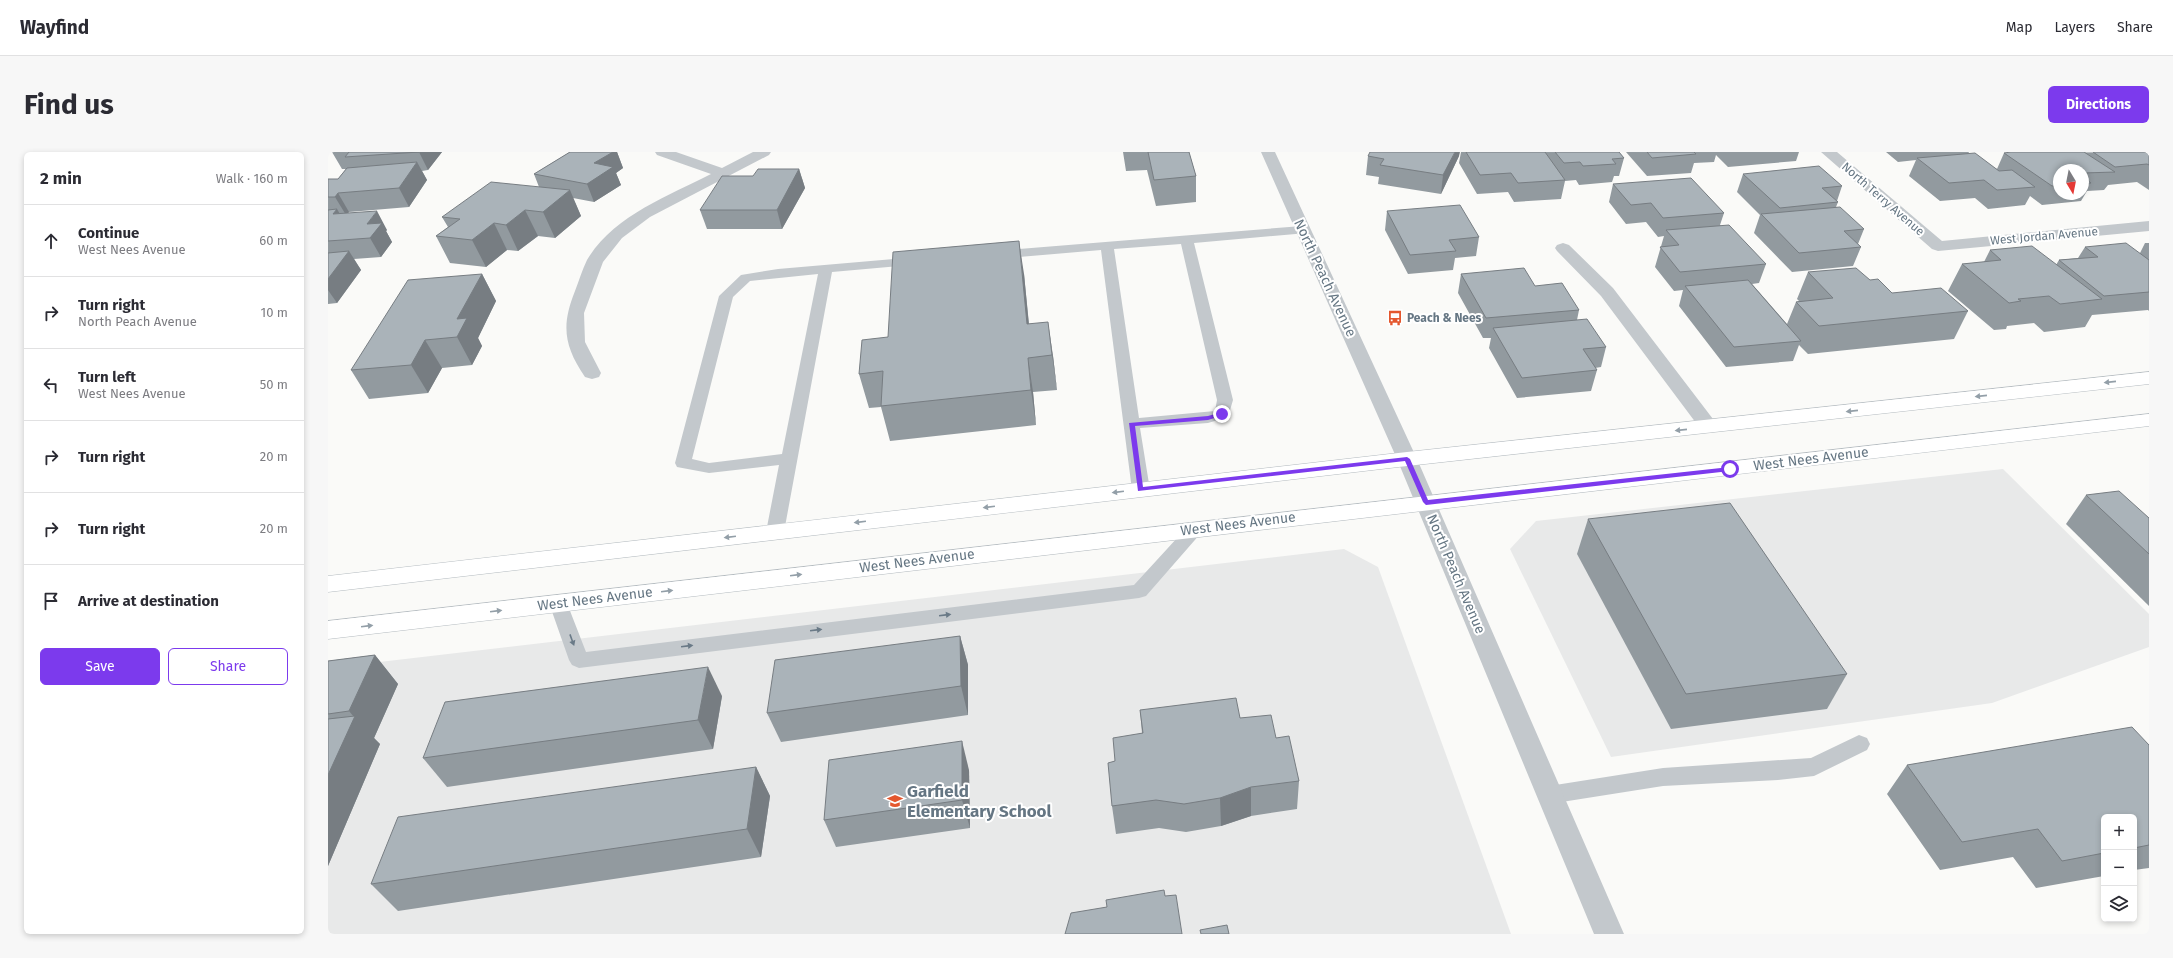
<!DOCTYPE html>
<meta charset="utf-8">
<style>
:root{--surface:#fff;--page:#f7f7f7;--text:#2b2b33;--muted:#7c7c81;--line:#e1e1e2;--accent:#7c3aed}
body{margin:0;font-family:"Fira Sans",sans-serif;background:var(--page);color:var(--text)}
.controls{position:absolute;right:12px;bottom:12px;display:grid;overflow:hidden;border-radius:6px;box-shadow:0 2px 6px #0003}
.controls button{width:36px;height:36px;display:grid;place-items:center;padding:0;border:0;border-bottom:1px solid var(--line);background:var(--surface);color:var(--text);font:20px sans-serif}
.compass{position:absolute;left:1725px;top:12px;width:36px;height:36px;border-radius:50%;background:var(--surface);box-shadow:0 2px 6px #0003;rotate:170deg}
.stop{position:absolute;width:12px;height:12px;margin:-9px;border:3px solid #7c3aed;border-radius:50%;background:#fff}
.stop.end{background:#7c3aed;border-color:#fff;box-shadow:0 1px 4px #0008}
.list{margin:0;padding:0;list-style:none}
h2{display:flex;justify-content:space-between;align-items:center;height:52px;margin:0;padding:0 16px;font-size:17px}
h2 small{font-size:13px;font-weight:400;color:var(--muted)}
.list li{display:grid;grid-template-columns:26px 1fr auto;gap:12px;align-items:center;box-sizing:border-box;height:72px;padding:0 16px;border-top:1px solid var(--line)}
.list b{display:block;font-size:15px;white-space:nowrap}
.list p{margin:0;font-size:13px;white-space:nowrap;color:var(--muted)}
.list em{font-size:13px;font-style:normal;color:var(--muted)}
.actions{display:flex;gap:8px;padding:12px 16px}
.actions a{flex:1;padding:9px 0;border:1px solid var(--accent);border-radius:6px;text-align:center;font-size:14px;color:var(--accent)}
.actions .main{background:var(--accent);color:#fff}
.icon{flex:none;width:22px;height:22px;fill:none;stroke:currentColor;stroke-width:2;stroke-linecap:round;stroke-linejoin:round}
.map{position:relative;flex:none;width:1821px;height:782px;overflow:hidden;border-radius:6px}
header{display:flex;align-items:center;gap:24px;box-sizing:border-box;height:56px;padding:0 20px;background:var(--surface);border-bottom:1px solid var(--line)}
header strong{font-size:19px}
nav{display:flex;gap:22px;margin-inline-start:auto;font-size:14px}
.intro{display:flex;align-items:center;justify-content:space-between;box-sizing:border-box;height:96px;padding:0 24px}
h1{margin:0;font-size:28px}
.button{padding:10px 18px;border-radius:6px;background:var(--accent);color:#fff;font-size:14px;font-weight:700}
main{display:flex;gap:24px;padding:0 24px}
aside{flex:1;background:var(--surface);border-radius:6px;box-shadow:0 2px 6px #0003}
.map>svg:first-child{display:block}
.built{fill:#e8e9e9}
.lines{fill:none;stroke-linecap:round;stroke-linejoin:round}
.secondary-casing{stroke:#b3babf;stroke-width:1}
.service{fill:#c3c8cc;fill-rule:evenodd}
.minor{fill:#c3c8cc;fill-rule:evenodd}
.tertiary{fill:#c3c8cc;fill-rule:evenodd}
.secondary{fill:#fff;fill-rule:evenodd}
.wall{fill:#929a9f;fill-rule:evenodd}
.shaded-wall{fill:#777d82}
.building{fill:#aab3b9;stroke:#777d82}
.oneway{fill:#939fa8}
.oneway2{fill:#6a7a87}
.route{fill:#7c3aed}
.labels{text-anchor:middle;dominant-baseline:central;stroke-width:4;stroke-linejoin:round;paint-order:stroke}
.far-street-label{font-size:12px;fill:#657683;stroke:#fff}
.far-poi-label{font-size:12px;font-weight:bold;fill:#657683;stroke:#fff;text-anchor:start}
.street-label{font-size:14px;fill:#657683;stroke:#fff}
.near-poi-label{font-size:17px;font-weight:bold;fill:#657683;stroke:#fff;text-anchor:start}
</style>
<header>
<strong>Wayfind</strong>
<nav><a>Map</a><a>Layers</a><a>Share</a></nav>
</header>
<div class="intro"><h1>Find us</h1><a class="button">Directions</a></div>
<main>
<aside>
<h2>2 min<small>Walk · 160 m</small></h2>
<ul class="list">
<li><svg class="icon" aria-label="ahead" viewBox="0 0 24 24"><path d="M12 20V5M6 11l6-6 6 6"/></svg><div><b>Continue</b><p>West Nees Avenue</p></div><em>60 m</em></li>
<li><svg class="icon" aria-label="right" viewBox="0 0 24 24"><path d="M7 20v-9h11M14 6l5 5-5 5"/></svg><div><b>Turn right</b><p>North Peach Avenue</p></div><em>10 m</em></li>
<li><svg class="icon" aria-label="left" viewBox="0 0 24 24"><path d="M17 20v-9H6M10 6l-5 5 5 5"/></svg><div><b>Turn left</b><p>West Nees Avenue</p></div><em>50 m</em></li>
<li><svg class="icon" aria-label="right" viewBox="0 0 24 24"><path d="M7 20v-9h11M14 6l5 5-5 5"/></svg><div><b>Turn right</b></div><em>20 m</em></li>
<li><svg class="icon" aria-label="right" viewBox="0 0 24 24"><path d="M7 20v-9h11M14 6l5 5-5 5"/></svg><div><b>Turn right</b></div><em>20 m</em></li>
<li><svg class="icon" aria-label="arrive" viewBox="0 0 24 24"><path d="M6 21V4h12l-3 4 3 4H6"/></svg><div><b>Arrive at destination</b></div></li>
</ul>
<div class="actions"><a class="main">Save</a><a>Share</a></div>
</aside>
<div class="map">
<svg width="1821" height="782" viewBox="0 0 1821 782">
<rect width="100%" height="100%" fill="#fafaf8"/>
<!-- built -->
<g class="built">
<path d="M 1675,317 L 1821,462 L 1821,495 L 1664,551 L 1283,605 L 1182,397 L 1208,369 Z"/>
<path d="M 1016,397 L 1050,415 L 1183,782 L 0,782 L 0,516 Z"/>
</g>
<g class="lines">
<!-- secondary casing -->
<g class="secondary-casing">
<g id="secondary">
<path d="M 1821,220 L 1821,232 L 1079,314 L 0,440 L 0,424 L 1079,300 Z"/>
<path d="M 1821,262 L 1821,274 L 0,487 L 0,469 Z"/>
</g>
</g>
<!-- service -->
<g class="service">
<path d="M 974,74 L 980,78 L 979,81 L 866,91 L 905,248 L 900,265 L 880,271 L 812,276 L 822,338 L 819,342 L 813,344 L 807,342 L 804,338 L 773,98 L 668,107 L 661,103 L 668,99 ZM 853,92 L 889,248 L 887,259 L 811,266 L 786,97 Z"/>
<path d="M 589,105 L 596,109 L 594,112 L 504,120 L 456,380 L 453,384 L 447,386 L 441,384 L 438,380 L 451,313 L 381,321 L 349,315 L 347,311 L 391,144 L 413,123 L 450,117 ZM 490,122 L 454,302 L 381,311 L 364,307 L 405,145 L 422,129 Z"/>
<path d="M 867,371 L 873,373 L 876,377 L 873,381 L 818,444 L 811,446 L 251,516 L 244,513 L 241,508 L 221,451 L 223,446 L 230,444 L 237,446 L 258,500 L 806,433 L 861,373 Z"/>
<path d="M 1531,583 L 1539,586 L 1542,592 L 1539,598 L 1486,624 L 1450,628 L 1335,634 L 1221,652 L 1213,650 L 1210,643 L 1213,636 L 1221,634 L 1335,616 L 1483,606 Z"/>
</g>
<!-- minor -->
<g class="minor">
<path d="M 327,0 L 348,0 L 394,16 L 425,0 L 443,0 L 441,3 L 322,65 L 294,86 L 275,110 L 256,161 L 257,190 L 273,221 L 271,225 L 264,227 L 257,225 C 236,194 233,174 247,139 C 251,129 254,118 259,108 C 285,64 340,44 383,22 L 329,3 Z"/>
<path d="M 1493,0 L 1509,0 L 1614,89 L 1821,69 L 1821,79 L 1610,99 L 1604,97 Z"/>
<path d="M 1235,91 L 1241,93 L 1285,136 L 1388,271 L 1391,275 L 1388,279 L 1381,281 L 1374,279 L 1273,144 L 1229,99 L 1227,96 L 1229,93 Z"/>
</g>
<!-- tertiary -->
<path class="tertiary" d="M 933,0 L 947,0 L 1089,307 L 1296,782 L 1266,782 L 1069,307 Z"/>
<!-- secondary -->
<use href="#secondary" class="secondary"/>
</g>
<!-- wall -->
<g class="wall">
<path d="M 4,0 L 114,0 L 100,18 L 94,19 L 99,28 L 81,55 L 21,60 L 20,61 L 59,78 L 58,79 L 64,90 L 53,105 L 26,107 L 33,118 L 9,151 L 0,152 L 0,27 L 10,27 L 18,17 L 14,17 Z"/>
<path d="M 242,0 L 289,0 L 295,16 L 288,21 L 293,33 L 266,50 L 245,46 L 253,64 L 227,86 L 210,84 L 190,99 L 179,98 L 158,115 L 122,111 L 108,84 L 120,75 L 114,65 L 211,35 L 206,22 Z"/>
<path d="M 795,0 L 861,0 L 868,24 L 868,50 L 828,54 L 819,18 L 798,19 Z"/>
<path d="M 1133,0 L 1291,0 L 1296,6 L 1291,24 L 1286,24 L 1284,30 L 1251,33 L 1248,28 L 1237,29 L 1233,47 L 1186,50 L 1180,40 L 1149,42 L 1131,11 Z"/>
<path d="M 1298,0 L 1471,0 L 1468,9 L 1400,15 L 1388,3 L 1386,10 L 1366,11 L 1363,21 L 1319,24 Z"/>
<path d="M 1558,0 L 1641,0 L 1640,2 L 1669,17 L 1676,1 L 1821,0 L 1821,38 L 1809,30 L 1780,33 L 1776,38 L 1759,39 L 1753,49 L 1714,53 L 1702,44 L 1697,53 L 1660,57 L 1647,46 L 1612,49 L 1581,24 L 1588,8 L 1570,10 ZM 1731,18 L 1755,18 L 1755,42 L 1731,42 Z"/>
<path d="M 1040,4 L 1131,4 L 1113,42 L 1050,32 L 1051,25 L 1038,23 Z"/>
<path d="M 471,17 L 477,36 L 454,77 L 379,77 L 372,58 L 425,24 Z"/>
<path d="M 1415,22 L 1514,34 L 1509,49 L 1510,50 L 1508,55 L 1536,77 L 1530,92 L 1533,95 L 1525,114 L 1464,120 L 1426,81 L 1432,63 L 1409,40 Z"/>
<path d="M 1285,32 L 1396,61 L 1392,73 L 1438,112 L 1431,131 L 1424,132 L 1459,172 L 1468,150 L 1471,149 L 1469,147 L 1480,120 L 1542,128 L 1564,141 L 1640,159 L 1626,187 L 1480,202 L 1471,193 L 1465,209 L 1398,215 L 1351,154 L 1355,138 L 1346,139 L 1327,115 L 1336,84 L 1330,85 L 1318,70 L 1298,72 L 1281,50 Z"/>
<path d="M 1059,59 L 1151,85 L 1148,104 L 1127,106 L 1125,118 L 1080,122 L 1057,78 Z"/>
<path d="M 1817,91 L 1821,91 L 1821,159 L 1820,158 L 1764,163 L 1757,175 L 1716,180 L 1706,171 L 1679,174 L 1678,177 L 1666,178 L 1620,139 L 1634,112 L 1656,110 L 1662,98 L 1728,113 L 1731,108 L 1750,106 L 1757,95 L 1812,101 Z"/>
<path d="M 154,122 L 168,149 L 150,186 L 154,194 L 144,213 L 114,216 L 100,241 L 41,247 L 23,218 Z"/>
<path d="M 696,122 L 701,172 L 725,204 L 729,238 L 705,240 L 708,273 L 562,289 L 553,255 L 541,256 L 531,222 L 560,185 Z"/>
<path d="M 1133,122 L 1207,134 L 1251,158 L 1249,168 L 1278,195 L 1273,215 L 1267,216 L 1269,218 L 1263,239 L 1189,246 L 1161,196 L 1163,186 L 1155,186 L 1130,141 Z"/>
<path d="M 1758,343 L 1821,366 L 1821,454 L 1738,372 Z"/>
<path d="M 1260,367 L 1519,522 L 1499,557 L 1343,577 L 1249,402 Z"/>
<path d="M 632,484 L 640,513 L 640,563 L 453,590 L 439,561 Z"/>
<path d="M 47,503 L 70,532 L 46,586 L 52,592 L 0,714 L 0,509 Z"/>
<path d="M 394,544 L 385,597 L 119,635 L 95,606 Z"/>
<path d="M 812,558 L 912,566 L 948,586 L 971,629 L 969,657 L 923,664 L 893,674 L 858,680 L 831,676 L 788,682 L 784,654 L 787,609 L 814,581 Z"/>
<path d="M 1821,593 L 1821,716 L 1806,718 L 1806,665 L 1776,665 L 1776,724 L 1708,736 L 1685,705 L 1612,718 L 1559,642 L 1579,613 Z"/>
<path d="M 428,615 L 442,644 L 433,705 L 70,759 L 43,732 Z"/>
<path d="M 641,618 L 642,676 L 508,695 L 496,668 Z"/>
</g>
<!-- shaded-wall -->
<g class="shaded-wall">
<path d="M 91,0 L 114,0 L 100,18 Z"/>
<path d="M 285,0 L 289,0 L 295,16 L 288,21 L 293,33 L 266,50 L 259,32 L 266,11 Z"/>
<path d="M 1127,0 L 1132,0 L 1131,4 L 1113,42 L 1115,23 Z"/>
<path d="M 89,10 L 99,28 L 81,55 L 71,36 Z"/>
<path d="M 471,17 L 477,36 L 454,77 L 449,58 Z"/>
<path d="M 242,38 L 253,64 L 227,86 L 215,60 Z"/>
<path d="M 10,41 L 21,60 L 18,63 L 7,45 Z"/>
<path d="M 9,57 L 20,76 L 5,62 Z"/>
<path d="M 197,58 L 210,84 L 190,99 L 178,73 Z"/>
<path d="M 49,59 L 59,78 L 58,79 L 64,90 L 53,105 L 42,86 L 39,72 Z"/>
<path d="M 166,71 L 179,98 L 158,115 L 144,88 Z"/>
<path d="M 691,89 L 696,122 L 704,206 L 699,172 Z"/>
<path d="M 21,99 L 33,118 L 9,151 L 0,138 L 0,127 Z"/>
<path d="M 154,122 L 168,149 L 150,186 L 154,194 L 144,213 L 129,185 L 129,167 Z"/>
<path d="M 720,170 L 725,204 L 729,238 L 724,203 Z"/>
<path d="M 97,188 L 114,216 L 100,241 L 83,213 Z"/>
<path d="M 700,206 L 705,240 L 708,273 L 703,238 Z"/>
<path d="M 632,484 L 640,513 L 640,563 L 633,534 Z"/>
<path d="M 47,503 L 70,532 L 46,586 L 52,592 L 0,714 L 0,623 L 26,565 L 21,559 Z"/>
<path d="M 380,515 L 394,544 L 385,597 L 370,568 Z"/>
<path d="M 634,589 L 641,618 L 642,676 L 634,648 Z"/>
<path d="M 428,615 L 442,644 L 433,705 L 419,677 Z"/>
<path d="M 923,635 L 923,664 L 893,674 L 892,646 Z"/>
</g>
<!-- building -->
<g class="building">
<path d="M 21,0 L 91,0 L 17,5 Z"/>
<path d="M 242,0 L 285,0 L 266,11 L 285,15 L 259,32 L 206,22 Z"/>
<path d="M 820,0 L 861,0 L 868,24 L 826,28 Z"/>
<path d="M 1042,0 L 1127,0 L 1115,23 L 1052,13 L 1056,7 L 1040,4 Z"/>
<path d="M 1138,0 L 1217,0 L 1237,28 L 1190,31 L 1183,21 L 1152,23 Z"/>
<path d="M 1227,0 L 1291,0 L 1296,6 L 1284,7 L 1288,12 L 1255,14 L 1252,10 L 1236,11 Z"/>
<path d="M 1319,0 L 1366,0 L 1368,2 L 1324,6 Z"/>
<path d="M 1683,0 L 1756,0 L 1787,20 L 1755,21 L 1755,18 L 1731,18 L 1731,33 L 1724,34 L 1676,1 Z"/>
<path d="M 1765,0 L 1821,0 L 1821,13 L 1819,12 L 1787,15 Z"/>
<path d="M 1647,1 L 1671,19 L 1684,18 L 1707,35 L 1669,38 L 1656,28 L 1621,31 L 1589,6 Z"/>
<path d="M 89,10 L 71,36 L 10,41 L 7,45 L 0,45 L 0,27 L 10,27 L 19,16 Z"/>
<path d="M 1491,14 L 1514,34 L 1494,36 L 1510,50 L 1452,56 L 1415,22 Z"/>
<path d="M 430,17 L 471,17 L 449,58 L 372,58 L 394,24 L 425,24 Z"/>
<path d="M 1755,25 L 1763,31 L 1755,31 Z"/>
<path d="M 1363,26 L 1396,61 L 1335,66 L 1323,51 L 1303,53 L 1285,32 Z"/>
<path d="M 163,30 L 242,38 L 215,60 L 197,58 L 178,73 L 166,71 L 144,88 L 108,84 L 132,67 L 114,65 Z"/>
<path d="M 1132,53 L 1151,85 L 1121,88 L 1128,99 L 1082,103 L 1059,59 Z"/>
<path d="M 1512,55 L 1536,77 L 1516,79 L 1533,95 L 1471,101 L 1433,62 Z"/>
<path d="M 9,57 L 5,62 L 49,59 L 39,72 L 54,71 L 42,86 L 0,89 L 0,58 Z"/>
<path d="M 1401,73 L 1438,112 L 1352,120 L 1332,95 L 1351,93 L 1338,78 Z"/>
<path d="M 691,89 L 699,172 L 720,170 L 724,203 L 700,206 L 703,238 L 553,254 L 555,219 L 531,222 L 534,188 L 560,185 L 565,100 Z"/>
<path d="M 1798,91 L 1821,108 L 1821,140 L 1776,144 L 1731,108 L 1770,105 L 1757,95 Z"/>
<path d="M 1704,94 L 1774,147 L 1732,152 L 1721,144 L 1690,147 L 1693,149 L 1681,151 L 1634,112 L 1673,108 L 1662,98 Z"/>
<path d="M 21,99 L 0,127 L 0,101 Z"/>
<path d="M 1196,116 L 1207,134 L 1234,131 L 1251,158 L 1158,166 L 1133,122 Z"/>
<path d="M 1528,116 L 1542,128 L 1550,127 L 1564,141 L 1613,136 L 1640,159 L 1491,174 L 1468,150 L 1505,146 L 1480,120 Z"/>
<path d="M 154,122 L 129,167 L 139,166 L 129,185 L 97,188 L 83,213 L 23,218 L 80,128 Z"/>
<path d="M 1420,128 L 1473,189 L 1406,195 L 1357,134 Z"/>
<path d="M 1259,167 L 1278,195 L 1255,197 L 1269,218 L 1194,226 L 1165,176 Z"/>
<path d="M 1791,339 L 1821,366 L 1821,402 L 1758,343 Z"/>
<path d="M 1402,351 L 1519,522 L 1358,542 L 1260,367 Z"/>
<path d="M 632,484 L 633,534 L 439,561 L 447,508 Z"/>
<path d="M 47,503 L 21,559 L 0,562 L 0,509 Z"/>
<path d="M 380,515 L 370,568 L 95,606 L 117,550 Z"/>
<path d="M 908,546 L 912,566 L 943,563 L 948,586 L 961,584 L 971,629 L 923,635 L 892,646 L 856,652 L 828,648 L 784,654 L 780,611 L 787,609 L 785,586 L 815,581 L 812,558 Z"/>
<path d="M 27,564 L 0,623 L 0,567 Z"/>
<path d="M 1804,575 L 1821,593 L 1821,693 L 1806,696 L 1806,665 L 1776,665 L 1776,701 L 1734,709 L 1710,677 L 1634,690 L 1579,613 Z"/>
<path d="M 634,589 L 634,648 L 496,668 L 501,608 Z"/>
<path d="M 428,615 L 419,677 L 43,732 L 70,665 Z"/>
<path d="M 836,738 L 837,744 L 848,743 L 854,782 L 737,782 L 743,761 L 779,755 L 778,748 Z"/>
<path d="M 899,773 L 901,782 L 873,782 L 872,778 Z"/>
</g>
<!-- one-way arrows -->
<defs><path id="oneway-solid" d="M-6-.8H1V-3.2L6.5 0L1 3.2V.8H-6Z"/></defs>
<g class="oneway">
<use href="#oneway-solid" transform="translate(1782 230) rotate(174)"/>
<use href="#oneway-solid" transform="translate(1653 244) rotate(174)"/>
<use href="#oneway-solid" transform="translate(1524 259) rotate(174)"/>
<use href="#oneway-solid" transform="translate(1353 278) rotate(174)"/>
<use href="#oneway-solid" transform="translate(790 340) rotate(173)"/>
<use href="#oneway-solid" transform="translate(661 355) rotate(173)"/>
<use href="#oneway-solid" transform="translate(532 370) rotate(173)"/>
<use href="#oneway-solid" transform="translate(402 385) rotate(173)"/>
<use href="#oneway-solid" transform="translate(468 423) rotate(-7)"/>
<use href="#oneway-solid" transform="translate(339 439) rotate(-7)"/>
<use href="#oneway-solid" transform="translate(168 459) rotate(-7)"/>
<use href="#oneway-solid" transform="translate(39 474) rotate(-7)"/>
</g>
<g class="oneway2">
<use href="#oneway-solid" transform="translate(617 463) rotate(-7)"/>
<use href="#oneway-solid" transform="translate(488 478) rotate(-7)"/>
<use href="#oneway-solid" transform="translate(244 488) rotate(70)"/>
<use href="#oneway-solid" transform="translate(359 494) rotate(-7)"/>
</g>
<!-- route -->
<path class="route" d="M 894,260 L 896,263 L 880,268 L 807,274 L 815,335 L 1079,305 L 1082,307 L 1100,348 L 1402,315 L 1405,317 L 1402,319 L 1098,353 L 1095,350 L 1077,309 L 810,339 L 801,271 L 880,264 Z"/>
<!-- icons -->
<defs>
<g id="bus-bare" transform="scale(1.2)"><path d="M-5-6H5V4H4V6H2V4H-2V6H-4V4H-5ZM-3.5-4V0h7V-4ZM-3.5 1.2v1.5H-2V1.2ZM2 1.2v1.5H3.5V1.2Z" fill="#e4572e" stroke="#fff" stroke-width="2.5" paint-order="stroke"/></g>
<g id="school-bare" transform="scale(1.2)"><path d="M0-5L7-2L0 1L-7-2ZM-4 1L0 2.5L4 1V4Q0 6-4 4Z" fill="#e4572e" stroke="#fff" stroke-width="2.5" paint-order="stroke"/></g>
</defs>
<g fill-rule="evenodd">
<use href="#bus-bare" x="1067" y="166"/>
<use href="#school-bare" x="567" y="649"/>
</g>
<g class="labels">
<!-- far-street labels -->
<g class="far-street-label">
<text transform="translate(1555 47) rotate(41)">North Terry Avenue</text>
<text transform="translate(1716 84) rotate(-5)">West Jordan Avenue</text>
</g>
<!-- far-poi labels -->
<g class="far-poi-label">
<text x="1079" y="166">Peach &amp; Nees</text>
</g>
<!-- street labels -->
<g class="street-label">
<text transform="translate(997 126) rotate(65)">North Peach Avenue</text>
<text transform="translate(1483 307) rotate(-7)">West Nees Avenue</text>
<text transform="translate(910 372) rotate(-7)">West Nees Avenue</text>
<text transform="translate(589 409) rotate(-7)">West Nees Avenue</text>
<text transform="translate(1128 422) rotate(67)">North Peach Avenue</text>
<text transform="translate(267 447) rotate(-7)">West Nees Avenue</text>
</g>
<!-- near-poi labels -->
<g class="near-poi-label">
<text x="579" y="639">Garfield<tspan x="579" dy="20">Elementary School</tspan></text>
</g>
</g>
</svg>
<div class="controls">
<button>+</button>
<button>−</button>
<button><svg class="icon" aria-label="layers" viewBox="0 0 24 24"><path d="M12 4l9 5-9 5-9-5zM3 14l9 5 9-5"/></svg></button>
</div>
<svg class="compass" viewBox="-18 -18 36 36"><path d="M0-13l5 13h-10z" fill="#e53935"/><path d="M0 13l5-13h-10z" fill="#7c7c81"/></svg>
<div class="stop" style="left:1402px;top:317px"></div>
<div class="stop end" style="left:894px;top:262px"></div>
</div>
</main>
